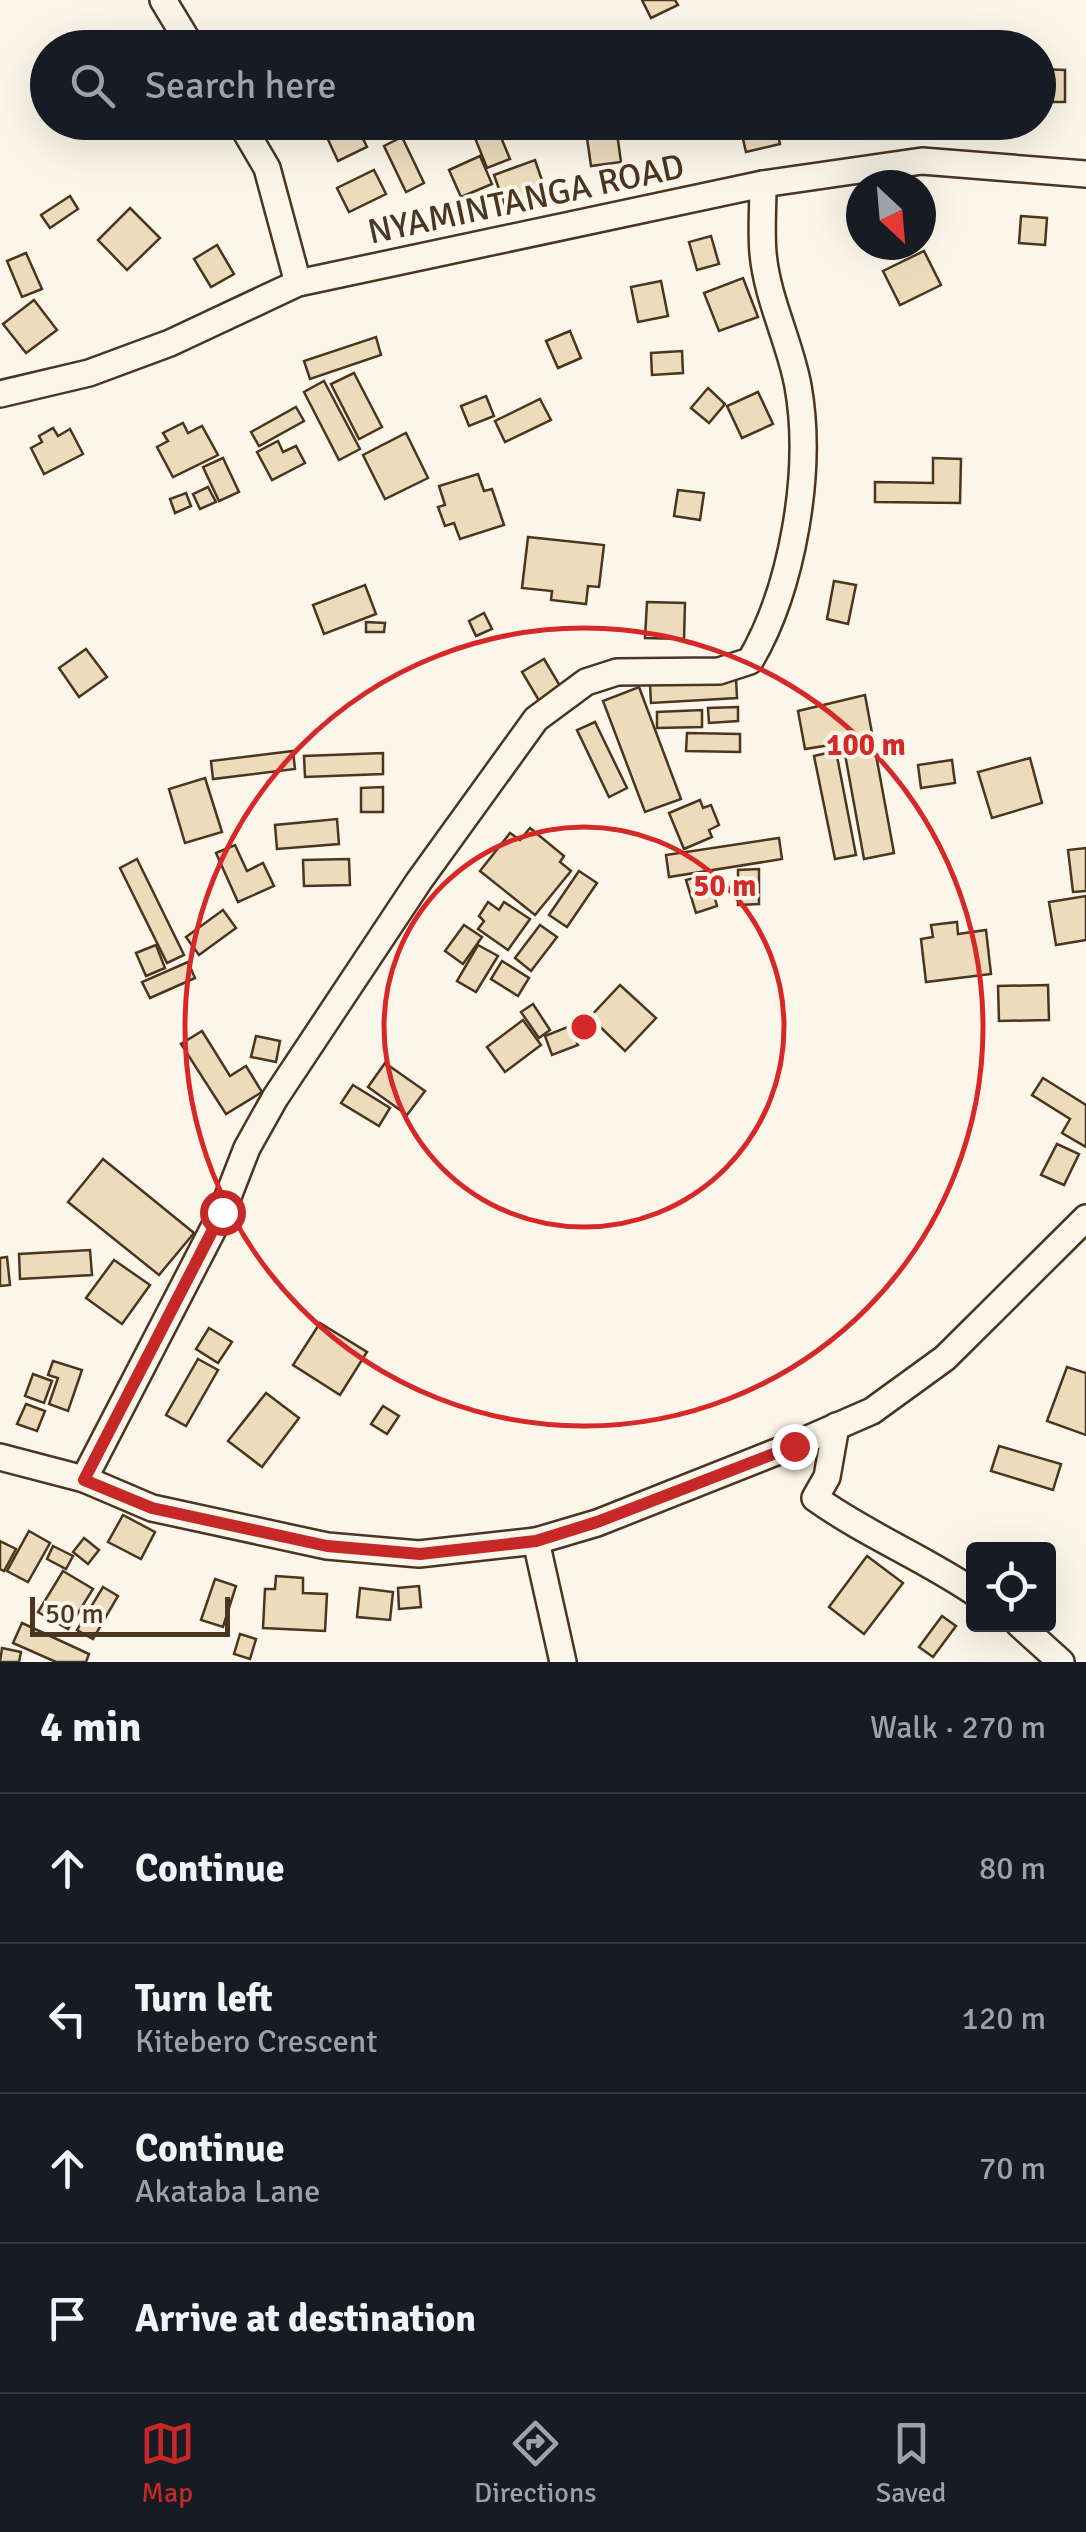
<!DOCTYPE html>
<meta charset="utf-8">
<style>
:root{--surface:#171b24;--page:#20242c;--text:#f1f3f6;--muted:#9ea1a6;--line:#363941;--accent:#c62828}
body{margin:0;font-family:Signika,sans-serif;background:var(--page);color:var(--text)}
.controls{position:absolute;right:30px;bottom:30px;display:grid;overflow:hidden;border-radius:10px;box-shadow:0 10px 40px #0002}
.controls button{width:90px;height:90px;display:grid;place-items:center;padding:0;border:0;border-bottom:2px solid var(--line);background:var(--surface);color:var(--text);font:50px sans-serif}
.compass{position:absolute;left:846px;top:170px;width:90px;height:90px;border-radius:50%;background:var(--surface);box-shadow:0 10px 40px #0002;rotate:154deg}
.scale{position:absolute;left:30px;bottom:25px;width:200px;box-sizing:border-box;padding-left:10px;border:5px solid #4a3520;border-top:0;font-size:28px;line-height:35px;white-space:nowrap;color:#4a3520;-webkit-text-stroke:8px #fbf6e9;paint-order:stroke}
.stop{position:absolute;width:30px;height:30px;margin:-22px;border:8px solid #c62828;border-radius:50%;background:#fff}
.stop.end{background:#c62828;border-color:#fff;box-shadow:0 2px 10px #0008}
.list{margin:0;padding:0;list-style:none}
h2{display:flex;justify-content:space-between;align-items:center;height:130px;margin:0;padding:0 40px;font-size:42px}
h2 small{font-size:32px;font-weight:400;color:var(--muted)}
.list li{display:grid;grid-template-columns:65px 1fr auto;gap:30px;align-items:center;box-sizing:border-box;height:150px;padding:0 40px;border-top:2px solid var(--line)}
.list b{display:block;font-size:38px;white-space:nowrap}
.list p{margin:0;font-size:32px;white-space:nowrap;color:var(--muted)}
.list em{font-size:32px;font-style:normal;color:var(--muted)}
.icon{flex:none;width:55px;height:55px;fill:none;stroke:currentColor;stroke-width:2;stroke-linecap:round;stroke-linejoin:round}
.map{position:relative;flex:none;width:1086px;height:1662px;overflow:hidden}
.search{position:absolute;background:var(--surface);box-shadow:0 10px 40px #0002;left:30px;right:30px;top:30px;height:110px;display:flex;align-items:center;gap:25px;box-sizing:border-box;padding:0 35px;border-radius:55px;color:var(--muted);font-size:38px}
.sheet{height:730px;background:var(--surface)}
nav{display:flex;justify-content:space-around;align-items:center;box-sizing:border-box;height:140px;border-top:2px solid var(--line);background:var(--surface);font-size:28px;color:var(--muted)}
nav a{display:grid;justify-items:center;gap:5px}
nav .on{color:var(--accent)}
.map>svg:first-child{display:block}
.building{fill:#ecdcbc;stroke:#4a3520;stroke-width:2.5}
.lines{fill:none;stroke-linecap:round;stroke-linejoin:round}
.minor-casing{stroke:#4a3520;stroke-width:30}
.minor{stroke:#fbf6e9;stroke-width:25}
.route{stroke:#c62828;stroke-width:12}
.ring{fill:none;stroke:#d62828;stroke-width:5}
.labels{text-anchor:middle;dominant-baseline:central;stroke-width:8;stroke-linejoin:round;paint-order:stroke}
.street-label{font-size:35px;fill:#4a3520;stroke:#fbf6e9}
.centre{fill:#d62828;stroke:#fbf6e9;stroke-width:5}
.ring-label{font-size:30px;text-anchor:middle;font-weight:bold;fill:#d62828;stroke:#fbf6e9;stroke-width:8;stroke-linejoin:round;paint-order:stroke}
</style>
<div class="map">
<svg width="1086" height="1662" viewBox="0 0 1086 1662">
<rect width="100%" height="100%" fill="#fbf6e9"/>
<!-- building -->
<g class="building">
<path d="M 642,0 L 675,0 L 678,5 L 651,18 Z"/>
<path d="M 1038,69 L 1065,70 L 1065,102 L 1038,102 Z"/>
<path d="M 345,122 L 355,122 L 367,147 L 338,161 L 325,133 Z"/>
<path d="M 739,122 L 775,122 L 780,144 L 746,152 Z"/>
<path d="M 495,123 L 510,159 L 487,168 L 473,133 Z"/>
<path d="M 617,133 L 621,162 L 591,166 L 587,138 Z"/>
<path d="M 402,137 L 424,183 L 406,192 L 384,146 Z"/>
<path d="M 480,156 L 492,184 L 461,197 L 449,170 Z"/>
<path d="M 535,160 L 546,192 L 505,206 L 494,175 Z"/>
<path d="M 374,170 L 386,194 L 349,212 L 337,188 Z"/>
<path d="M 70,196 L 78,209 L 50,228 L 41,215 Z"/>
<path d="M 130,208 L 160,238 L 127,270 L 98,240 Z"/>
<path d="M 1021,216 L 1047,218 L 1045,245 L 1019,243 Z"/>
<path d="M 711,236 L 719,264 L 697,270 L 689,242 Z"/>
<path d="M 217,245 L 234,274 L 211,287 L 194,259 Z"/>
<path d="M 924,251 L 941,285 L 900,305 L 883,271 Z"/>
<path d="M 26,253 L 42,289 L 22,297 L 7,261 Z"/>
<path d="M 743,278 L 758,317 L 719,331 L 704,293 Z"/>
<path d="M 661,281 L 668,316 L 638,322 L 631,287 Z"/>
<path d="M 34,300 L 57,330 L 26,353 L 3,324 Z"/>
<path d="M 570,331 L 581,358 L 558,368 L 546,341 Z"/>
<path d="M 376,337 L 381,355 L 310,379 L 304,361 Z"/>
<path d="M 682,351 L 683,373 L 652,375 L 651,353 Z"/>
<path d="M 354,373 L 382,427 L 359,439 L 331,384 Z"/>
<path d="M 324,381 L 360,449 L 339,460 L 304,392 Z"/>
<path d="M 708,388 L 725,404 L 709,423 L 691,408 Z"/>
<path d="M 758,392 L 773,424 L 742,438 L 727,406 Z"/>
<path d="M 486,396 L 494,416 L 469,426 L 461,406 Z"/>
<path d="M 540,399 L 551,420 L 505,442 L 495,421 Z"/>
<path d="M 296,407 L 304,421 L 259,446 L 251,432 Z"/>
<path d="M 183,423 L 188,433 L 202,426 L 218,455 L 173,477 L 157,447 L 168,441 L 163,433 Z"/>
<path d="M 53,428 L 58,436 L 70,429 L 83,454 L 44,474 L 31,448 L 42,442 L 39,436 Z"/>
<path d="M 406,433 L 428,478 L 385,499 L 363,455 Z"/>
<path d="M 278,441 L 283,452 L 296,446 L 305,463 L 272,480 L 257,452 Z"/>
<path d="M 223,458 L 239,492 L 219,501 L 203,467 Z"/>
<path d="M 933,458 L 961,459 L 960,503 L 875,502 L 875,482 L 933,483 Z"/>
<path d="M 478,474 L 484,491 L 492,489 L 504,525 L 460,539 L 454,523 L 445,526 L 438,507 L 445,505 L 439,486 Z"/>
<path d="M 208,487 L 216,502 L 200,509 L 193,494 Z"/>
<path d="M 678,490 L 704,493 L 700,520 L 674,516 Z"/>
<path d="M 186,493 L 191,506 L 175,513 L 170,499 Z"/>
<path d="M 528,537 L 604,545 L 599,587 L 588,586 L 586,604 L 551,600 L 552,591 L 522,588 Z"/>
<path d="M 834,581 L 856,585 L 848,624 L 827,619 Z"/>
<path d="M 365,585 L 376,614 L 324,634 L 313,605 Z"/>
<path d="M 647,602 L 685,603 L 684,639 L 645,638 Z"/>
<path d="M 484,613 L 492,629 L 476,636 L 469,621 Z"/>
<path d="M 366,622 L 385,623 L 384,632 L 366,632 Z"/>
<path d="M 86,649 L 107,677 L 79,697 L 59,668 Z"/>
<path d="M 544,659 L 566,696 L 544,709 L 522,672 Z"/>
<path d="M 736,678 L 737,698 L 651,703 L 650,684 Z"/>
<path d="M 639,687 L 681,799 L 645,812 L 603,701 Z"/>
<path d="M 865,695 L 894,853 L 864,859 L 843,743 L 805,749 L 798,711 Z"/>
<path d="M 738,707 L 738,721 L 709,723 L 708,708 Z"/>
<path d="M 702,710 L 702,727 L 657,728 L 657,712 Z"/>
<path d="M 595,722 L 627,788 L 609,797 L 577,730 Z"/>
<path d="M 687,733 L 740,734 L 740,752 L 686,751 Z"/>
<path d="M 293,751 L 295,769 L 213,779 L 211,761 Z"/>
<path d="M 836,751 L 856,855 L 835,859 L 814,756 Z"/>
<path d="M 383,753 L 383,774 L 305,777 L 304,756 Z"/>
<path d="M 1030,758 L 1042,803 L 992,818 L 978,772 Z"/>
<path d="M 952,760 L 955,783 L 921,788 L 918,765 Z"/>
<path d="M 205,778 L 222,832 L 185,843 L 169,789 Z"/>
<path d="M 383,787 L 383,812 L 361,812 L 361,788 Z"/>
<path d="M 700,800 L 703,808 L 711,805 L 719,825 L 709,830 L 712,837 L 684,849 L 669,813 Z"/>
<path d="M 337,819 L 339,844 L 277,849 L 275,825 Z"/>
<path d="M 530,828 L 564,856 L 560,862 L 571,871 L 535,915 L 480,871 L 510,833 L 520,840 Z"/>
<path d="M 779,838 L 782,859 L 669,877 L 666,855 Z"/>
<path d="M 235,845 L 247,871 L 263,863 L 274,886 L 238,902 L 216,853 Z"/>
<path d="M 1086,848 L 1086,891 L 1073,892 L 1068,850 Z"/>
<path d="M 137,859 L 184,955 L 167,963 L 120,868 Z"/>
<path d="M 349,859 L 350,885 L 304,886 L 303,860 Z"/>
<path d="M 759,869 L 759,904 L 738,905 L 738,870 Z"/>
<path d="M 579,871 L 597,883 L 567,927 L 549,915 Z"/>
<path d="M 708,874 L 717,906 L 696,913 L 686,880 Z"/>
<path d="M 1086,896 L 1086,940 L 1056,945 L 1049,902 Z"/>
<path d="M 488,902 L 499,910 L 504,902 L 530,919 L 508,950 L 478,929 L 484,921 L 479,916 Z"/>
<path d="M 223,910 L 236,928 L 199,955 L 186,937 Z"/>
<path d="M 957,922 L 958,934 L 986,930 L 991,974 L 926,982 L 921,939 L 933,937 L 931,925 Z"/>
<path d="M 464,925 L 482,937 L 463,964 L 445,951 Z"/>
<path d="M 540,925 L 557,937 L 531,971 L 515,958 Z"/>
<path d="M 156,945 L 165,968 L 146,976 L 136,953 Z"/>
<path d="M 478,945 L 498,956 L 476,992 L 457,981 Z"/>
<path d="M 502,961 L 529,978 L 518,996 L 491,979 Z"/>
<path d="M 188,962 L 195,978 L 150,998 L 142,982 Z"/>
<path d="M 620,985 L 656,1018 L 625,1051 L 590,1017 Z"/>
<path d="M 1048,985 L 1049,1020 L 999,1021 L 998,986 Z"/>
<path d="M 533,1004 L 550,1030 L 539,1038 L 521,1012 Z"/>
<path d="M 523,1020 L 541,1045 L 505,1072 L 487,1047 Z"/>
<path d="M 570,1026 L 578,1045 L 552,1055 L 545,1036 Z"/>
<path d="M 202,1031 L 230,1076 L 246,1066 L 262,1092 L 226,1114 L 181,1044 Z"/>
<path d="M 256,1036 L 280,1041 L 276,1062 L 251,1057 Z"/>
<path d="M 385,1063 L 425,1091 L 407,1115 L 368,1087 Z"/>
<path d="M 1043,1078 L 1086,1105 L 1086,1147 L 1062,1133 L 1070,1119 L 1032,1095 Z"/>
<path d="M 353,1085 L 390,1108 L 379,1126 L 341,1103 Z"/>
<path d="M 1057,1144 L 1079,1154 L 1064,1185 L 1041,1175 Z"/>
<path d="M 103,1159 L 194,1233 L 159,1275 L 68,1202 Z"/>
<path d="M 90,1250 L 92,1275 L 20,1279 L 19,1254 Z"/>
<path d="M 7,1257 L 10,1285 L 0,1286 L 0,1258 Z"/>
<path d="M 114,1260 L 150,1285 L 122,1324 L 86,1298 Z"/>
<path d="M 320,1323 L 367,1352 L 340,1395 L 293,1365 Z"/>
<path d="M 209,1328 L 232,1342 L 218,1363 L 196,1349 Z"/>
<path d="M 198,1359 L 218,1370 L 186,1426 L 166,1415 Z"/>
<path d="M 53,1361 L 82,1370 L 68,1411 L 49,1404 L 58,1378 L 48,1375 Z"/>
<path d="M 1067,1367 L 1086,1373 L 1086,1435 L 1047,1421 Z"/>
<path d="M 33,1374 L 52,1381 L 44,1403 L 25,1396 Z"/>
<path d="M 266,1393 L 299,1418 L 262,1467 L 228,1441 Z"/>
<path d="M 26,1404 L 45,1411 L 37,1431 L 17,1424 Z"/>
<path d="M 383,1406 L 399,1416 L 387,1434 L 371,1424 Z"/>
<path d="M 999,1446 L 1061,1464 L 1053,1490 L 991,1471 Z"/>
<path d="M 123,1515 L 155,1532 L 141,1559 L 108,1542 Z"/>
<path d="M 29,1531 L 50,1543 L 28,1582 L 7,1571 Z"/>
<path d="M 84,1538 L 99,1550 L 88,1564 L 73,1552 Z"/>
<path d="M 0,1541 L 16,1549 L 4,1571 L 0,1569 Z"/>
<path d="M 53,1546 L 73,1556 L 66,1569 L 47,1559 Z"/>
<path d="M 867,1556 L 903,1583 L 864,1634 L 829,1607 Z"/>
<path d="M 63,1571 L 93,1589 L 68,1629 L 38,1612 Z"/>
<path d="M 276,1576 L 303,1578 L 303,1593 L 327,1594 L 325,1631 L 263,1628 L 265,1589 L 275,1589 Z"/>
<path d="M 215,1579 L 236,1586 L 223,1627 L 201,1620 Z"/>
<path d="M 419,1586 L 421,1607 L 399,1609 L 398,1588 Z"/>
<path d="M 103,1587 L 118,1596 L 93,1639 L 77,1630 Z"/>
<path d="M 360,1588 L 393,1592 L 390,1620 L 357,1617 Z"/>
<path d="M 942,1616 L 956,1626 L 933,1657 L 919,1647 Z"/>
<path d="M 22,1623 L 89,1654 L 86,1662 L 56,1662 L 13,1643 Z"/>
<path d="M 240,1634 L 256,1639 L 250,1659 L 234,1654 Z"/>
<path d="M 2,1648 L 21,1652 L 19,1662 L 0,1662 Z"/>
</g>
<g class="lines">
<!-- minor casing -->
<g class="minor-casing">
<g id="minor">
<path d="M 163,0 L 192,48"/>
<path d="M 240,122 L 267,168 L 298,283"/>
<path d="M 0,394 L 89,373 L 170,343 L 298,283 L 763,184 L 922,161 L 1086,174"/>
<path d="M 836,1426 L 827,1477 L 815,1498 C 865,1534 922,1557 974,1592"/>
<path d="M 0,1457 L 84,1479 L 152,1508 L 327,1546 L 419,1554 L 536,1541 L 597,1523 L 794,1445 L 872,1411 L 945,1358 L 1086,1218"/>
<path d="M 84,1479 L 222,1212 L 247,1148 L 275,1098 L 419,881 L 536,719 L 586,682 L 617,672 L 719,671 L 750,661 C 793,588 813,470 798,386 C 790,342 767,299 763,253 C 761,230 763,207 763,184"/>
<path d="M 536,1541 L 563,1662"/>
<path d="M 1019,1624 L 1061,1662"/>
</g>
</g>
<!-- minor -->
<use href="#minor" class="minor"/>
</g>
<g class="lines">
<!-- route -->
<path class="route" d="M 222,1212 L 84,1480 L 152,1508 L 327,1546 L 420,1554 L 536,1541 L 597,1522 L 794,1446"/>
</g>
<!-- distance rings -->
<g class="ring">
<circle cx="584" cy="1027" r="200"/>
<circle cx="584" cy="1027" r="399"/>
</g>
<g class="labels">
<!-- street labels -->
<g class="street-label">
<text transform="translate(526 199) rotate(-12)">NYAMINTANGA ROAD</text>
</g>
</g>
<circle cx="584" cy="1027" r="15" class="centre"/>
<g class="ring-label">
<text x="866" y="755">100 m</text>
<text x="725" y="896">50 m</text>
</g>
</svg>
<div class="controls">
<button><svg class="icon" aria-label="locate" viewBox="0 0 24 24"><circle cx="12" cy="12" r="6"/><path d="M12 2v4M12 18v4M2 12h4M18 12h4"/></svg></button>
</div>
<svg class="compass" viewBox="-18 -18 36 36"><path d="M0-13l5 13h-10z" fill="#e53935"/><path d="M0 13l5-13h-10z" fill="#9ea1a6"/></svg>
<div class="scale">50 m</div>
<div class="stop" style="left:222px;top:1212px"></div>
<div class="stop end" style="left:794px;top:1446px"></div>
<div class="search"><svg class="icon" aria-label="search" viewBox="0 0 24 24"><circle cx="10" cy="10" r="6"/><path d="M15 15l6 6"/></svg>Search here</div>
</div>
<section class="sheet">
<h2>4 min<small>Walk · 270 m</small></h2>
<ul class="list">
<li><svg class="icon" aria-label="ahead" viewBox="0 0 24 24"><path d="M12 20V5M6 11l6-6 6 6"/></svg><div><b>Continue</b></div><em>80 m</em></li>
<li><svg class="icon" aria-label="left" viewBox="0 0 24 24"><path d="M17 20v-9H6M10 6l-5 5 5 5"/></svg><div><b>Turn left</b><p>Kitebero Crescent</p></div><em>120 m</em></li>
<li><svg class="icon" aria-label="ahead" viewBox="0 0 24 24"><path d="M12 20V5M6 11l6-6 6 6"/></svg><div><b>Continue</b><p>Akataba Lane</p></div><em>70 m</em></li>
<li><svg class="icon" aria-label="arrive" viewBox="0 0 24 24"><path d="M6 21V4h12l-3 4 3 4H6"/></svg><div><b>Arrive at destination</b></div></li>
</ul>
</section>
<nav>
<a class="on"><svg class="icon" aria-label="map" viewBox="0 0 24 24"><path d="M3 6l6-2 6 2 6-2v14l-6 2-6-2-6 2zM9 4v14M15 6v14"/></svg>Map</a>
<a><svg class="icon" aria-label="directions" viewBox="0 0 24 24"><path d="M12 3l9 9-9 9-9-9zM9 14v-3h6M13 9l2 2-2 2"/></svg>Directions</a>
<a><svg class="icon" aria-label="saved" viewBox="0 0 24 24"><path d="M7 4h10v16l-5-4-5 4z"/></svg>Saved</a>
</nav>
